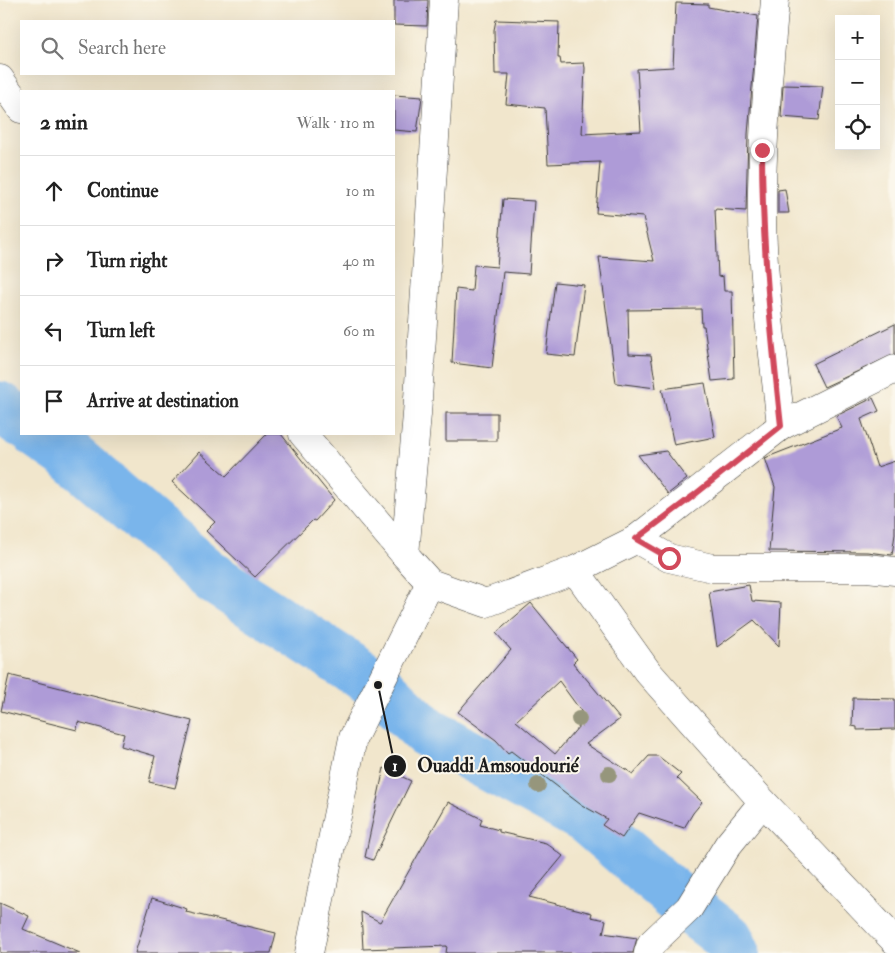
<!DOCTYPE html>
<meta charset="utf-8">
<style>
:root{--surface:#fff;--page:#f6f6f6;--text:#222;--muted:#767676;--line:#e0e0e0}
body{margin:0;font-family:"IM FELL Double Pica",serif;background:var(--page);color:var(--text)}
.controls{position:absolute;right:15px;top:15px;display:grid;overflow:hidden;border-radius:0px;box-shadow:0 5px 20px #0002}
.controls button{width:45px;height:45px;display:grid;place-items:center;padding:0;border:0;border-bottom:1px solid var(--line);background:var(--surface);color:var(--text);font:25px sans-serif}
.stop{position:absolute;width:15px;height:15px;margin:-11px;border:4px solid #d1495b;border-radius:50%;background:#fff}
.stop.end{background:#d1495b;border-color:#fff;box-shadow:0 1px 5px #0008}
.list{margin:0;padding:0;list-style:none}
h2{display:flex;justify-content:space-between;align-items:center;height:65px;margin:0;padding:0 20px;font-size:21px}
h2 small{font-size:16px;font-weight:400;color:var(--muted)}
.list li{display:grid;grid-template-columns:32px 1fr auto;gap:15px;align-items:center;box-sizing:border-box;height:70px;padding:0 20px;border-top:1px solid var(--line)}
.list b{display:block;font-size:19px;white-space:nowrap}
.list em{font-size:16px;font-style:normal;color:var(--muted)}
.icon{flex:none;width:28px;height:28px;fill:none;stroke:currentColor;stroke-width:2;stroke-linecap:round;stroke-linejoin:round}
.map{position:relative;flex:none;width:895px;height:953px;overflow:hidden}
.search{position:absolute;background:var(--surface);box-shadow:0 5px 20px #0002;left:20px;top:20px;width:375px;height:55px;display:flex;align-items:center;gap:12px;box-sizing:border-box;padding:0 18px;border-radius:0px;color:var(--muted);font-size:19px}
.panel{position:absolute;background:var(--surface);box-shadow:0 5px 20px #0002;left:20px;top:90px;width:375px;height:345px;border-radius:0px}
.map>svg:first-child{display:block}
.lines{fill:none;stroke-linecap:round;stroke-linejoin:round}
.river{stroke:#7ab5eb;stroke-width:51}
.building{fill:#ae9bd7;fill-rule:evenodd}
.minor-casing{stroke:#3c3a36;stroke-width:29}
.minor{stroke:#fff;stroke-width:28}
.tree{fill:#96967b}
.route{stroke:#d1495b;stroke-width:6}
.leader{fill:none;stroke:#1c1c1c;stroke-width:2}
.callout-dot{fill:#1c1c1c;stroke:#fbf7ec;stroke-width:2}
.mark-label{font-size:15px;text-anchor:middle;font-weight:bold;fill:#fff}
.callout-label{font-size:19px;text-anchor:middle;font-weight:bold;fill:#1c1c1c;stroke:#fbf7ec;stroke-width:4;stroke-linejoin:round;paint-order:stroke}
</style>
<div class="map">
<svg width="895" height="953" viewBox="0 0 895 953">
<rect width="100%" height="100%" fill="#fbf7ec"/>
<filter id="ink" filterUnits="userSpaceOnUse"><feTurbulence type="fractalNoise" baseFrequency=".02" numOctaves="2"/><feDisplacementMap in="SourceGraphic" scale="10" xChannelSelector="R" yChannelSelector="G"/><feConvolveMatrix kernelMatrix="1 2 1 2 8 2 1 2 1" color-interpolation-filters="sRGB"/></filter>
<filter id="wash" filterUnits="userSpaceOnUse"><feTurbulence type="fractalNoise" baseFrequency=".0096" numOctaves="4" result="noise"/><feDisplacementMap in="SourceGraphic" scale="20" xChannelSelector="R" yChannelSelector="G"/><feGaussianBlur stdDeviation="1.12" result="paint"/><feColorMatrix in="noise" values="0 0 0 0 0 0 0 0 0 0 0 0 0 0 0 0 0 1.4 0 .05"/><feComposite in="paint" operator="in"/></filter>
<g filter="url(#wash)">
<rect width="100%" height="100%" fill="#f1e6cc"/>
<g class="lines">
<!-- river -->
<g class="river">
<path d="M 0,407 L 21,422"/>
<path d="M 38,434 L 70,456 L 214,579 L 378,685 L 425,731 L 585,818 L 689,908 L 728,938 L 735,953"/>
</g>
</g>
<g id="blocks">
<!-- building -->
<g class="building">
<path d="M 394,0 L 428,0 L 427,26 L 394,25 Z"/>
<path d="M 676,3 L 708,4 L 708,7 L 758,16 L 748,134 L 746,211 L 715,209 L 718,277 L 723,276 L 724,291 L 732,291 L 734,379 L 712,381 L 704,326 L 702,326 L 701,309 L 628,310 L 629,354 L 651,355 L 656,388 L 616,383 L 599,257 L 654,261 L 643,217 L 596,213 L 600,162 L 548,164 L 545,108 L 506,104 L 509,74 L 495,74 L 494,30 L 496,20 L 559,22 L 558,58 L 560,58 L 561,64 L 584,63 L 585,68 L 582,134 L 641,131 L 637,69 L 673,67 Z"/>
<path d="M 783,85 L 823,86 L 819,120 L 781,117 Z"/>
<path d="M 394,95 L 422,97 L 417,132 L 394,130 Z"/>
<path d="M 785,189 L 789,213 L 778,213 L 778,190 Z"/>
<path d="M 503,199 L 534,201 L 529,274 L 503,272 L 492,368 L 452,363 L 456,289 L 472,291 L 474,265 L 497,267 Z"/>
<path d="M 555,282 L 584,285 L 575,357 L 546,354 Z"/>
<path d="M 895,324 L 895,354 L 824,387 L 813,364 Z"/>
<path d="M 705,383 L 715,437 L 674,445 L 662,389 Z"/>
<path d="M 873,398 L 879,411 L 861,419 L 877,467 L 895,461 L 895,534 L 892,555 L 867,552 L 769,551 L 775,487 L 765,458 L 842,428 L 836,416 Z"/>
<rect x="446" y="413" width="51" height="28"/>
<path d="M 267,434 L 281,434 L 334,500 L 315,521 L 313,520 L 255,577 L 206,531 L 215,522 L 172,482 L 199,452 L 226,476 Z"/>
<path d="M 666,451 L 687,479 L 668,494 L 638,455 Z"/>
<path d="M 749,585 L 752,601 L 781,603 L 779,646 L 754,620 L 717,647 L 709,592 Z"/>
<path d="M 531,603 L 577,659 L 573,663 L 620,719 L 586,744 L 633,774 L 649,756 L 658,756 L 681,774 L 677,778 L 702,802 L 693,813 L 684,828 L 639,813 L 622,838 L 602,825 L 607,819 L 580,804 L 511,751 L 508,753 L 496,740 L 458,712 L 511,650 L 496,633 ZM 559,681 L 586,718 L 555,754 L 516,721 Z"/>
<path d="M 9,675 L 192,721 L 175,788 L 149,782 L 155,756 L 121,746 L 124,734 L 78,722 L 77,730 L 1,711 Z"/>
<path d="M 853,698 L 895,699 L 895,729 L 857,730 L 857,727 L 852,726 Z"/>
<path d="M 384,768 L 411,781 L 373,860 L 365,857 Z"/>
<path d="M 448,802 L 482,819 L 480,825 L 499,830 L 499,832 L 546,843 L 563,856 L 529,897 L 592,913 L 591,917 L 606,920 L 603,933 L 637,938 L 633,953 L 446,953 L 447,946 L 363,949 L 361,912 L 380,922 Z"/>
<path d="M 152,898 L 187,909 L 186,912 L 276,933 L 271,953 L 135,953 Z"/>
<path d="M 0,903 L 29,916 L 23,929 L 80,953 L 0,953 Z"/>
</g>
</g>
</g>
<g filter="url(#ink)">
<use href="#blocks" fill-opacity="0" stroke="#3c3a36" stroke-width="1"/>
<g class="lines">
<!-- minor casing -->
<g class="minor-casing">
<g id="minor">
<path d="M 444,0 L 417,414 L 405,555 L 430,583 L 486,603 L 575,570 L 635,540 L 781,426 L 895,369"/>
<path d="M 775,0 C 769,72 761,144 762,217 C 763,286 774,357 781,426"/>
<path d="M 0,79 L 21,109"/>
<path d="M 303,434 L 405,555"/>
<path d="M 636,539 L 669,558 L 712,568 L 867,568 L 895,571"/>
<path d="M 575,570 L 647,671 L 763,802 L 895,941"/>
<path d="M 309,953 L 353,738 L 430,583"/>
<path d="M 648,953 L 651,944 L 689,908 L 728,845 L 763,802"/>
</g>
</g>
<!-- minor -->
<use href="#minor" class="minor"/>
</g>
<!-- trees -->
<g class="tree">
<circle cx="579" cy="719" r="8"/>
<circle cx="609" cy="774" r="8"/>
<circle cx="538" cy="785" r="8"/>
</g>
</g>
<g class="lines" filter="url(#ink)">
<!-- route -->
<path class="route" d="M 669,558 L 636,539 L 693,496 L 781,426 C 771,334 762,243 762,150"/>
</g>
<!-- callouts -->
<path class="leader" d="M378 685L395 766"/>
<g class="callout-dot">
<circle cx="378" cy="685" r="5"/>
<circle cx="395" cy="766" r="12"/>
</g>
<g class="mark-label">
<text x="395" y="771">1</text>
</g>
<g class="callout-label">
<text x="498" y="772">Ouaddi Amsoudourié</text>
</g>
</svg>
<div class="controls">
<button>+</button>
<button>−</button>
<button><svg class="icon" aria-label="locate" viewBox="0 0 24 24"><circle cx="12" cy="12" r="6"/><path d="M12 2v4M12 18v4M2 12h4M18 12h4"/></svg></button>
</div>
<div class="stop" style="left:669px;top:558px"></div>
<div class="stop end" style="left:762px;top:150px"></div>
<div class="search"><svg class="icon" aria-label="search" viewBox="0 0 24 24"><circle cx="10" cy="10" r="6"/><path d="M15 15l6 6"/></svg>Search here</div>
<section class="panel">
<h2>2 min<small>Walk · 110 m</small></h2>
<ul class="list">
<li><svg class="icon" aria-label="ahead" viewBox="0 0 24 24"><path d="M12 20V5M6 11l6-6 6 6"/></svg><div><b>Continue</b></div><em>10 m</em></li>
<li><svg class="icon" aria-label="right" viewBox="0 0 24 24"><path d="M7 20v-9h11M14 6l5 5-5 5"/></svg><div><b>Turn right</b></div><em>40 m</em></li>
<li><svg class="icon" aria-label="left" viewBox="0 0 24 24"><path d="M17 20v-9H6M10 6l-5 5 5 5"/></svg><div><b>Turn left</b></div><em>60 m</em></li>
<li><svg class="icon" aria-label="arrive" viewBox="0 0 24 24"><path d="M6 21V4h12l-3 4 3 4H6"/></svg><div><b>Arrive at destination</b></div></li>
</ul>
</section>
</div>
